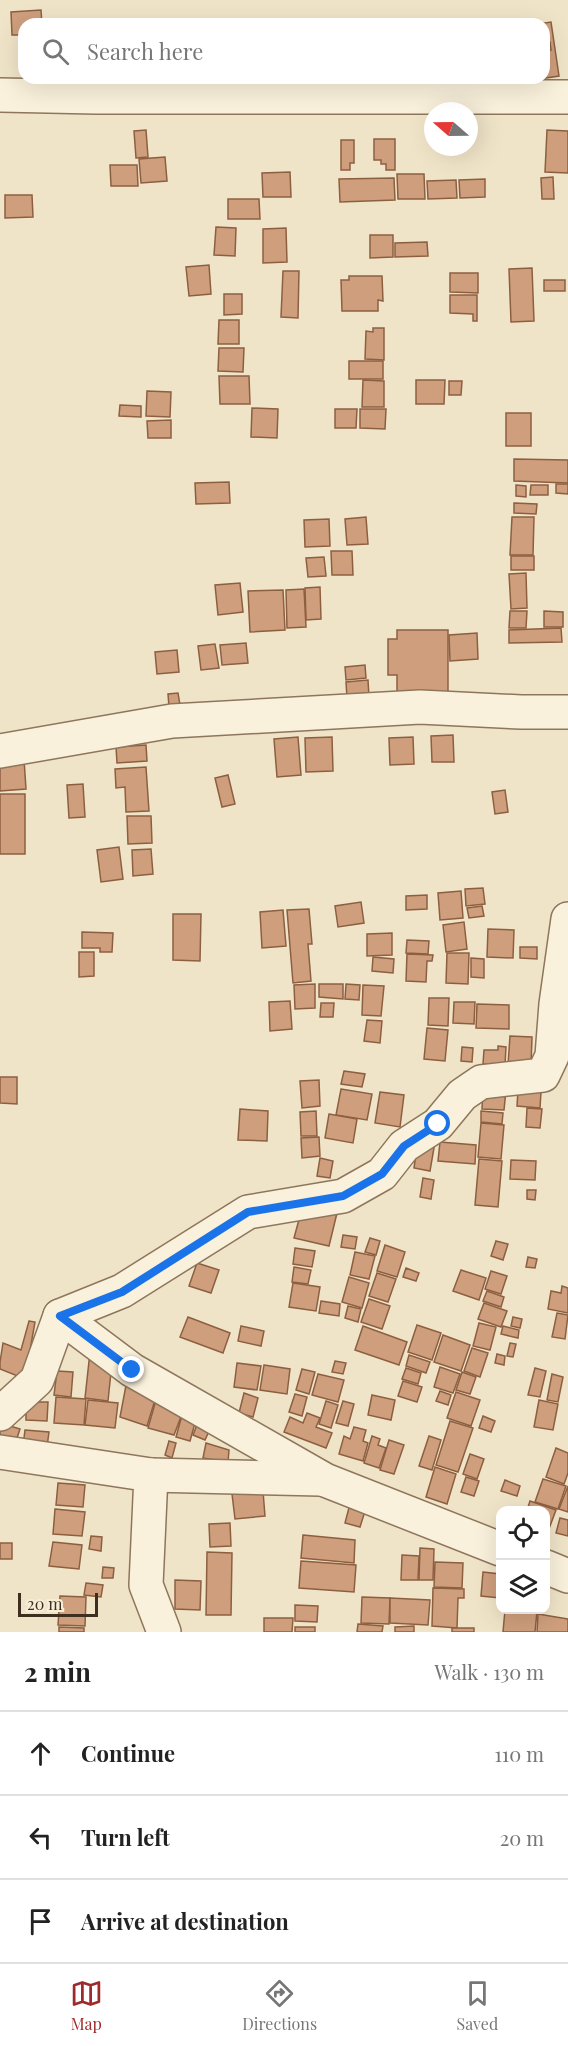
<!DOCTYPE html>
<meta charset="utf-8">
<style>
:root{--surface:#fff;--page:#f6f6f6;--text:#222;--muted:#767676;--line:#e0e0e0;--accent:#9e2a2b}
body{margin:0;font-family:"Playfair Display",serif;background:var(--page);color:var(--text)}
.controls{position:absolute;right:18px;bottom:18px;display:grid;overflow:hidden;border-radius:12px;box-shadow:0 6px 24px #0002}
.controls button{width:54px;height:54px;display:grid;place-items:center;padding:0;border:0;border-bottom:2px solid var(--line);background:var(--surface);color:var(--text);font:30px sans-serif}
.compass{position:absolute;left:424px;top:102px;width:54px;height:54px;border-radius:50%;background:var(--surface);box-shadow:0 6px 24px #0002;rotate:290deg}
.scale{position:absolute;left:18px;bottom:15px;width:80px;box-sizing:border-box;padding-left:6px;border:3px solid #3d2e20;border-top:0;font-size:16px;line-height:21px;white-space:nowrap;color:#3d2e20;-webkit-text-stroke:4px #f7eed8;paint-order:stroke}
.stop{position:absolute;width:18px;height:18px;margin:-14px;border:4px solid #1a73e8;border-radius:50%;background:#fff}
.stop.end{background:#1a73e8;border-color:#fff;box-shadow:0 2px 6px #0008}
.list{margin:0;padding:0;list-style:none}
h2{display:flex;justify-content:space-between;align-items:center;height:78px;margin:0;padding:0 24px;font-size:26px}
h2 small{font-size:20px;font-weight:400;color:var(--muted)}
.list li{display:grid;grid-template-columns:39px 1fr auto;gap:18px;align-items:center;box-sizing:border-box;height:84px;padding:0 24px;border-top:2px solid var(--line)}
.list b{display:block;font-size:22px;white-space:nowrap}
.list em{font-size:20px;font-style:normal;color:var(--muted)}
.icon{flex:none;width:33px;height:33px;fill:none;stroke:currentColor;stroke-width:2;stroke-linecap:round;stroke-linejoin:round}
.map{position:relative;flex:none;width:568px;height:1632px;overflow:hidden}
.search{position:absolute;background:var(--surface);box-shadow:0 6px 24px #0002;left:18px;right:18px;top:18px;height:66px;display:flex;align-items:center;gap:15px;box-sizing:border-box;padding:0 21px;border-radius:18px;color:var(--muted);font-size:22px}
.sheet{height:330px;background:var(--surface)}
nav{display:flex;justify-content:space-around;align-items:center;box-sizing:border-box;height:84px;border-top:2px solid var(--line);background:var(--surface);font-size:16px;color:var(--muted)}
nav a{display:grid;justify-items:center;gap:3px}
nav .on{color:var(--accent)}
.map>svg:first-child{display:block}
.building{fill:#cf9f7d;stroke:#8d5f41;stroke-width:1.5}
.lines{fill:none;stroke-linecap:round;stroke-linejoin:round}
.minor-casing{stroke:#8d765c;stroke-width:36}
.minor{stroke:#faf1dc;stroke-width:33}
.route{stroke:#1a73e8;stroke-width:8}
</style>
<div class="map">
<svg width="568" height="1632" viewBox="0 0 568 1632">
<rect width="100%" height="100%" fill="#f0e4c8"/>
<!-- building -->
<g class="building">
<path d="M 41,10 L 42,24 L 24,24 L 24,35 L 12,35 L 11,12 Z"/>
<path d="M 551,22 L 559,76 L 539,79 L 544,78 L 544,51 L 551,50 L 550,42 L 544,43 L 544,24 L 538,24 Z"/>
<path d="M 146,130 L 148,157 L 136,158 L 134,131 Z"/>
<path d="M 547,130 L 568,131 L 568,173 L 545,172 Z"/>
<path d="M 374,139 L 395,139 L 395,170 L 386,170 L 386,164 L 381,164 L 381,160 L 374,160 Z"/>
<path d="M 341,140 L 354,140 L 354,163 L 350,163 L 350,170 L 341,170 Z"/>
<path d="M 165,157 L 167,181 L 141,183 L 139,159 Z"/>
<path d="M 110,165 L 137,165 L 138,186 L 111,186 Z"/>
<path d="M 290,172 L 291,197 L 263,197 L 262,173 Z"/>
<path d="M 397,174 L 424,174 L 425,199 L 398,199 Z"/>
<path d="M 553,177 L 554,199 L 542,199 L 541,178 Z"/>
<path d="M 394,178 L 395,200 L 340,202 L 339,179 Z"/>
<path d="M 485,179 L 485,197 L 460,198 L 459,180 Z"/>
<path d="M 456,180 L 457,198 L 428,199 L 427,181 Z"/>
<path d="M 5,195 L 32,195 L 33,217 L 5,218 Z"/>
<path d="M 228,199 L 259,199 L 260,219 L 228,219 Z"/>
<path d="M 216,227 L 236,228 L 235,256 L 214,255 Z"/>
<path d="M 286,228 L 287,262 L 263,263 L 263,229 Z"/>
<path d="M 370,235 L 393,235 L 393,257 L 370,258 Z"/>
<path d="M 427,242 L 428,256 L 395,257 L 395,243 Z"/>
<path d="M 209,265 L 211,294 L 189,296 L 186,267 Z"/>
<path d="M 532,268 L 534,321 L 511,322 L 509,269 Z"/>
<path d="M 283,271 L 299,271 L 298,318 L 281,317 Z"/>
<path d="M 450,273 L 478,273 L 478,293 L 450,292 Z"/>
<path d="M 349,276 L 382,276 L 383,301 L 378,300 L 378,311 L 342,311 L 341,280 L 349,280 Z"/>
<rect x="544" y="280" width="21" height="11"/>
<path d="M 224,294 L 242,294 L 242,314 L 224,315 Z"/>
<path d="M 450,295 L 477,295 L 477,321 L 473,321 L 473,314 L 450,313 Z"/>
<path d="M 219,320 L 239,320 L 239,344 L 218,344 Z"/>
<path d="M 373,328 L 384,328 L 384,360 L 365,359 L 366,331 L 373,332 Z"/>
<path d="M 219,348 L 244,348 L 243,372 L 218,371 Z"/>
<rect x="349" y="361" width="34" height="18"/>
<path d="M 219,376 L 249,376 L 250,404 L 220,404 Z"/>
<path d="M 363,380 L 384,381 L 384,407 L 362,407 Z"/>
<path d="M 416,380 L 445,380 L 444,404 L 416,404 Z"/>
<path d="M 449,381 L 462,381 L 461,395 L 449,395 Z"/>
<path d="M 147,391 L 171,392 L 170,417 L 146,416 Z"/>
<path d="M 120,405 L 141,406 L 141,417 L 119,416 Z"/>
<path d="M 252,408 L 278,409 L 277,438 L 251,437 Z"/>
<path d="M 335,409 L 357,409 L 356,428 L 335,428 Z"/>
<path d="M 360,409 L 386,409 L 385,429 L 360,428 Z"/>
<rect x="506" y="413" width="25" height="33"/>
<path d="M 171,420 L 171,438 L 148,438 L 147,421 Z"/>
<path d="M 514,459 L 568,460 L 568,483 L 514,481 Z"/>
<path d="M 229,482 L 230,503 L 196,504 L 195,483 Z"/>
<path d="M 556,484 L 568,484 L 568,494 L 556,493 Z"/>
<path d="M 516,485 L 526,486 L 526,497 L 516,496 Z"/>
<path d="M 531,485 L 548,485 L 548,495 L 530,495 Z"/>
<path d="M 514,503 L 537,504 L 536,514 L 514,513 Z"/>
<path d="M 366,517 L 368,544 L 347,545 L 345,519 Z"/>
<path d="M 512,517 L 534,517 L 533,555 L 510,555 Z"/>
<path d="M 329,519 L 330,546 L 305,547 L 304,520 Z"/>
<path d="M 331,551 L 352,551 L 353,575 L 332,575 Z"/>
<rect x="511" y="556" width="23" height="14"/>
<path d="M 324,557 L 326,576 L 308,577 L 306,558 Z"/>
<path d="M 526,573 L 527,608 L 511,609 L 509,574 Z"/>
<path d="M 240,583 L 243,612 L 218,615 L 215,585 Z"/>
<path d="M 320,587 L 321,619 L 306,620 L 305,588 Z"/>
<path d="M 304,589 L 306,627 L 287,628 L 286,590 Z"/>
<path d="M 283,590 L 285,630 L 250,632 L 248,591 Z"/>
<path d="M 510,611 L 527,611 L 526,628 L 509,628 Z"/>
<path d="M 544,611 L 563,612 L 563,627 L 544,627 Z"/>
<path d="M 561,628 L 562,642 L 509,643 L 509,630 Z"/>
<path d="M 397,630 L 448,630 L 448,696 L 397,697 L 397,675 L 388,675 L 388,639 L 397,639 Z"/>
<path d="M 477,633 L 478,659 L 450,661 L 449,635 Z"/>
<path d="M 246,643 L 248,663 L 222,665 L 220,645 Z"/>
<path d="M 215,644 L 219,668 L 201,670 L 198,646 Z"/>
<path d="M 177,650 L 179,672 L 157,674 L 155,652 Z"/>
<path d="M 365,665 L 366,678 L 346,680 L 345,667 Z"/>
<path d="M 368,680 L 369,697 L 347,698 L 346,682 Z"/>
<path d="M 178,693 L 180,705 L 169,707 L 168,694 Z"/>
<path d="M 453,735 L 454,762 L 432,762 L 431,736 Z"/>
<path d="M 298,737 L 301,775 L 277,777 L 274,739 Z"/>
<path d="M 332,737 L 333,771 L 306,772 L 305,738 Z"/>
<path d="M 413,737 L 414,764 L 390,765 L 389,738 Z"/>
<path d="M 146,745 L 147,761 L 117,763 L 116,747 Z"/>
<path d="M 24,759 L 26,789 L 0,791 L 0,761 Z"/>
<path d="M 146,767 L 149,811 L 126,812 L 125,787 L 116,788 L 115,769 Z"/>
<path d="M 228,775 L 235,804 L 222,807 L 215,778 Z"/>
<path d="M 83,784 L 85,817 L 69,818 L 67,785 Z"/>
<path d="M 505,790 L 508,812 L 495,814 L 492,792 Z"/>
<rect x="0" y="794" width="25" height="60"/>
<path d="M 127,816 L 151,816 L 152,843 L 128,844 Z"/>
<path d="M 119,847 L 123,879 L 101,882 L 97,850 Z"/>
<path d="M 151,849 L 153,874 L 133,876 L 132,850 Z"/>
<path d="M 483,888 L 485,904 L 466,906 L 465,889 Z"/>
<path d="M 461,891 L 463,918 L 440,920 L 438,893 Z"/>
<path d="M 427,895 L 427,909 L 406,910 L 406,896 Z"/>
<path d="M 361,902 L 364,923 L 338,927 L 335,906 Z"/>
<path d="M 482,906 L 484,916 L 469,918 L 467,908 Z"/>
<path d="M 309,909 L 312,944 L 308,944 L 311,981 L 293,983 L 287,910 Z"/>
<path d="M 283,910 L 286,946 L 262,948 L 260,912 Z"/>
<path d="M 173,914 L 201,914 L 200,961 L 173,960 Z"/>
<path d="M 464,922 L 467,949 L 446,952 L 443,925 Z"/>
<path d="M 488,929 L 514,930 L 513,958 L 487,957 Z"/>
<path d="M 82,932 L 113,933 L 112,952 L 100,952 L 100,948 L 82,948 Z"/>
<path d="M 392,933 L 392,955 L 367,956 L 367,934 Z"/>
<path d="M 407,940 L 429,941 L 428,954 L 406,953 Z"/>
<path d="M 520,947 L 537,947 L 537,959 L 520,958 Z"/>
<path d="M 79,952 L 94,952 L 94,976 L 79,977 Z"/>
<path d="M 447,953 L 469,953 L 468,984 L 446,983 Z"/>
<path d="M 407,954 L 433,955 L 432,961 L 427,961 L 426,982 L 406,981 Z"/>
<path d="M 373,957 L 394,959 L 393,973 L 372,971 Z"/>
<path d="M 471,958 L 484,959 L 484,978 L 471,977 Z"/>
<path d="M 315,984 L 315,1008 L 295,1009 L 294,985 Z"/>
<path d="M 319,984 L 343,984 L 343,999 L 319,997 Z"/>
<path d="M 346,984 L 360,985 L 359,1000 L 345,999 Z"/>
<path d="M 363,985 L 384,986 L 381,1016 L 362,1015 Z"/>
<path d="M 429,998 L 449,998 L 448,1026 L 428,1025 Z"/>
<path d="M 290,1001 L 292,1029 L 270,1031 L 269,1002 Z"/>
<path d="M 454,1002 L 475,1002 L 474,1024 L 453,1023 Z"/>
<path d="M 321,1003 L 334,1003 L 333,1017 L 320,1017 Z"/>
<path d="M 477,1004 L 509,1005 L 509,1029 L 476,1028 Z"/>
<path d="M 367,1020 L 382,1021 L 380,1043 L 364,1041 Z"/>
<path d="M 427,1028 L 448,1030 L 445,1061 L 424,1059 Z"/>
<path d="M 510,1036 L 532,1037 L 531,1066 L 508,1065 Z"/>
<path d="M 498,1046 L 506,1047 L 505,1065 L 483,1064 L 484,1050 L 498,1050 Z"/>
<path d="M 462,1047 L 473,1048 L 472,1062 L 461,1061 Z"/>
<path d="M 344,1071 L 365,1074 L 362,1087 L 341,1084 Z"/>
<path d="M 0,1077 L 17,1077 L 17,1104 L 0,1103 Z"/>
<path d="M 319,1080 L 320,1106 L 302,1108 L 300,1081 Z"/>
<path d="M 483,1088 L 506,1090 L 504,1110 L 482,1109 Z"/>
<path d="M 341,1089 L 372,1094 L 367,1120 L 336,1115 Z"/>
<path d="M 518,1090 L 541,1092 L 540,1108 L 517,1106 Z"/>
<path d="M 380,1092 L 404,1095 L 400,1127 L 375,1123 Z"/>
<path d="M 527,1108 L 542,1109 L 540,1128 L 526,1127 Z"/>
<path d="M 240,1109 L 268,1111 L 267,1141 L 238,1140 Z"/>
<path d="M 316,1111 L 317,1136 L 301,1136 L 300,1112 Z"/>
<path d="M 481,1111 L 503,1113 L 502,1124 L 481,1122 Z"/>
<path d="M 329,1114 L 357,1119 L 353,1143 L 325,1138 Z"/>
<path d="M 481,1123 L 504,1125 L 501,1159 L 478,1157 Z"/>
<path d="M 319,1137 L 320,1156 L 302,1158 L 301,1138 Z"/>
<path d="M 418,1140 L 435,1142 L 430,1171 L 414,1168 Z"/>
<path d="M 440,1142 L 476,1145 L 475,1164 L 438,1161 Z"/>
<path d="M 320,1158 L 333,1161 L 330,1178 L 317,1176 Z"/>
<path d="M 479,1159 L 502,1161 L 498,1207 L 475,1205 Z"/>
<path d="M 511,1160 L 536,1161 L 535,1180 L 510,1179 Z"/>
<path d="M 423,1178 L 434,1180 L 431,1199 L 420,1197 Z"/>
<path d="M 527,1190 L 536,1190 L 535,1200 L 527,1199 Z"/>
<path d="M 303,1205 L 337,1213 L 329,1246 L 294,1238 Z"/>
<path d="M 343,1235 L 357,1237 L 355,1249 L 341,1247 Z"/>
<path d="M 370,1238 L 380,1241 L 376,1255 L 365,1252 Z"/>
<path d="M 496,1241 L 508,1244 L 503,1260 L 491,1256 Z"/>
<path d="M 385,1245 L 405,1252 L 397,1277 L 377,1271 Z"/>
<path d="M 295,1248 L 315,1251 L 312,1267 L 293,1264 Z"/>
<path d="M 355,1252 L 375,1256 L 369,1279 L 350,1275 Z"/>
<path d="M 528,1257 L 537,1259 L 535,1268 L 526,1267 Z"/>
<path d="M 197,1263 L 219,1270 L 211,1293 L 189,1286 Z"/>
<path d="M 294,1267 L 311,1270 L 308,1284 L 292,1282 Z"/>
<path d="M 406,1268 L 419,1273 L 416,1281 L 403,1277 Z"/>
<path d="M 461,1270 L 486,1278 L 479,1300 L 453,1291 Z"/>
<path d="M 491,1271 L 507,1276 L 501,1294 L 485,1289 Z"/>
<path d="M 377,1273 L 396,1279 L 388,1302 L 369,1296 Z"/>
<path d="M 349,1277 L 369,1283 L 362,1308 L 342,1302 Z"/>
<path d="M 293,1283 L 320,1287 L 316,1311 L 289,1307 Z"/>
<path d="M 562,1286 L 568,1288 L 568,1313 L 548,1309 L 551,1291 L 561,1293 Z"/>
<path d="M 487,1291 L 504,1297 L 501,1307 L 483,1301 Z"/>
<path d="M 369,1299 L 390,1306 L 382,1329 L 361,1322 Z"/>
<path d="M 321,1301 L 340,1304 L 339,1316 L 319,1313 Z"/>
<path d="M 484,1303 L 507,1311 L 501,1327 L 478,1319 Z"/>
<path d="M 348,1306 L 361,1309 L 358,1322 L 345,1318 Z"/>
<path d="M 557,1313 L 568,1315 L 565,1339 L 552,1337 Z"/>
<path d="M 188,1317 L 230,1333 L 223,1353 L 180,1337 Z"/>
<path d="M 513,1317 L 522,1319 L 520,1328 L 511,1326 Z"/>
<path d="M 29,1321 L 35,1322 L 25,1379 L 0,1369 L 0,1362 L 3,1343 L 21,1350 Z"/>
<path d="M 479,1323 L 496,1327 L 490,1350 L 473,1346 Z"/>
<path d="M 417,1325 L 441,1333 L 432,1360 L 408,1352 Z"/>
<path d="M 241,1326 L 264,1331 L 261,1346 L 238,1341 Z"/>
<path d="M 363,1326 L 407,1342 L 399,1365 L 355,1350 Z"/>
<path d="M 503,1326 L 519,1330 L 518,1338 L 501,1334 Z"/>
<path d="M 443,1335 L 470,1345 L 461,1371 L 434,1362 Z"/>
<path d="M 510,1343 L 516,1344 L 513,1357 L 507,1356 Z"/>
<path d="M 472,1348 L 488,1353 L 480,1377 L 464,1371 Z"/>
<path d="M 90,1352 L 106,1365 L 106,1371 L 111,1372 L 108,1401 L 85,1398 Z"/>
<path d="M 497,1354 L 505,1356 L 504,1365 L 495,1363 Z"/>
<path d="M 409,1355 L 430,1362 L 426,1373 L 406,1366 Z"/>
<path d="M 335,1361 L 346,1363 L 343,1374 L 332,1372 Z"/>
<path d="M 237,1363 L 261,1366 L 257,1390 L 234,1387 Z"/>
<path d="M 264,1365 L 290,1369 L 287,1394 L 260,1390 Z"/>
<path d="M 440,1367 L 460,1374 L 453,1393 L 434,1387 Z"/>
<path d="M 406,1368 L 421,1373 L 418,1384 L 402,1379 Z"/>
<path d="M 535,1368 L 546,1371 L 540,1397 L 528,1395 Z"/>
<path d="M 302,1369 L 315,1372 L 309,1394 L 296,1390 Z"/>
<path d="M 57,1371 L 73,1372 L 71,1397 L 54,1395 Z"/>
<path d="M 462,1372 L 476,1377 L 470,1394 L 456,1390 Z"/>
<path d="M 318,1374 L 344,1380 L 338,1402 L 312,1395 Z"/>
<path d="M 552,1374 L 563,1377 L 558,1402 L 547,1400 Z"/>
<path d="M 127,1380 L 155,1400 L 147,1426 L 120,1417 Z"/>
<path d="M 403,1381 L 422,1387 L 417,1402 L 398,1396 Z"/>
<path d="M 440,1391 L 451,1395 L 448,1405 L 436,1401 Z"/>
<path d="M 456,1392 L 480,1400 L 471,1426 L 447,1418 Z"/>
<path d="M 244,1393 L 258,1398 L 253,1417 L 239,1413 Z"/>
<path d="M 295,1394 L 307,1397 L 302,1416 L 289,1412 Z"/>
<path d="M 372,1395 L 395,1400 L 391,1420 L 368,1415 Z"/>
<path d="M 56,1397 L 86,1399 L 84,1425 L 54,1423 Z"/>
<path d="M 88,1400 L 118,1403 L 115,1428 L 85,1425 Z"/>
<path d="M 156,1400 L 182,1414 L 174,1435 L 148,1428 Z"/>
<path d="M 539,1400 L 558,1404 L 553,1430 L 534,1427 Z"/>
<path d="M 326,1401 L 338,1405 L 331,1428 L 319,1424 Z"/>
<path d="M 343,1401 L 354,1404 L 348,1426 L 336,1423 Z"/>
<path d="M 26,1402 L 48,1402 L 47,1421 L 26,1420 Z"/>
<path d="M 307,1413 L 320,1418 L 316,1427 L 332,1433 L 326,1448 L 284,1432 L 290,1417 L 303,1423 Z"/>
<path d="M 182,1415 L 195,1423 L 190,1441 L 176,1437 Z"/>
<path d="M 483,1416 L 495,1421 L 491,1432 L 479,1428 Z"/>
<path d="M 450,1421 L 473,1428 L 458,1472 L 436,1465 Z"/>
<path d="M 0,1423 L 20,1429 L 15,1444 L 0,1439 Z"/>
<path d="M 197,1425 L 210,1429 L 205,1440 L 193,1435 Z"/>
<path d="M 354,1427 L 366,1430 L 363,1441 L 368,1443 L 363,1461 L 339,1454 L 344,1436 L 350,1439 Z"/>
<path d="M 25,1430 L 49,1432 L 47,1447 L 23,1446 Z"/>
<path d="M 372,1436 L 380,1439 L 378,1445 L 386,1448 L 379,1468 L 364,1463 Z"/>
<path d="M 429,1436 L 441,1440 L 432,1470 L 419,1466 Z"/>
<path d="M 389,1440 L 404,1445 L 394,1474 L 380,1470 Z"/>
<path d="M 169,1441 L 176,1443 L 172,1458 L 165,1455 Z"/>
<path d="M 206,1443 L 229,1450 L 228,1462 L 203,1458 Z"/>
<path d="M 556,1448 L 568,1453 L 568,1473 L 564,1484 L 546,1477 Z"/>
<path d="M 470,1454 L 484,1459 L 477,1479 L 463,1474 Z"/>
<path d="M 435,1467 L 456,1474 L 447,1504 L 426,1497 Z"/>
<path d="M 466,1477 L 479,1481 L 474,1496 L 461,1492 Z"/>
<path d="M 543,1479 L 566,1486 L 558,1509 L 535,1502 Z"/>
<path d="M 505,1480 L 520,1486 L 517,1496 L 501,1491 Z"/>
<path d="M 58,1483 L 85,1485 L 83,1507 L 56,1505 Z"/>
<path d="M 568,1486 L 568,1512 L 559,1509 Z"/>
<path d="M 263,1491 L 265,1516 L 235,1519 L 232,1494 Z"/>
<path d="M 351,1500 L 367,1505 L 360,1527 L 345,1523 Z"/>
<path d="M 530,1501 L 556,1510 L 547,1534 L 546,1533 L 546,1510 L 527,1510 Z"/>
<path d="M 55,1509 L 85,1512 L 82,1536 L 53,1534 Z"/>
<path d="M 560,1518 L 568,1520 L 568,1536 L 556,1533 Z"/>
<path d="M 230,1523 L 231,1546 L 210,1547 L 209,1524 Z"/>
<path d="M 303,1535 L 355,1540 L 354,1563 L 301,1558 Z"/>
<path d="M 91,1536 L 102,1537 L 101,1551 L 89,1549 Z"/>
<path d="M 53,1542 L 82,1545 L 79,1569 L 49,1566 Z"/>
<rect x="0" y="1543" width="12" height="16"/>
<path d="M 420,1548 L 434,1549 L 433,1580 L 419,1580 Z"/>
<path d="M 207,1552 L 232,1553 L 231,1615 L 206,1615 Z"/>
<path d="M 402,1555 L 419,1556 L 418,1580 L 401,1580 Z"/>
<path d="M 301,1561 L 356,1565 L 354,1592 L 299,1588 Z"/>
<path d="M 435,1562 L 463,1563 L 462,1588 L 434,1587 Z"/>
<path d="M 103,1567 L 114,1568 L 113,1578 L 102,1578 Z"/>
<path d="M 483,1572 L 500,1574 L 500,1598 L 481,1596 Z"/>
<path d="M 175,1580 L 201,1581 L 200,1610 L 175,1609 Z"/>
<path d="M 86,1583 L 103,1585 L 101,1597 L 84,1595 Z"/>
<path d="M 433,1588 L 464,1589 L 464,1598 L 458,1598 L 457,1628 L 432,1626 Z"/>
<path d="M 60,1596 L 86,1597 L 85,1626 L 58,1625 Z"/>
<path d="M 362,1597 L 390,1598 L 389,1624 L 361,1623 Z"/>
<path d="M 390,1598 L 430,1600 L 428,1625 L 390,1623 Z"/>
<path d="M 295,1605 L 318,1606 L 317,1622 L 295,1621 Z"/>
<path d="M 505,1610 L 537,1611 L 535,1632 L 503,1632 Z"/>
<path d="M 538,1614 L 568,1619 L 568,1632 L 537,1632 Z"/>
<path d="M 264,1618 L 293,1618 L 292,1632 L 264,1632 Z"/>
<path d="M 358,1624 L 383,1626 L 382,1632 L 357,1632 Z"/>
<path d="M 414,1626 L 414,1632 L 395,1632 L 395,1627 Z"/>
<path d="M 59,1627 L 84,1628 L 84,1632 L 59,1632 Z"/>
<rect x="295" y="1627" width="20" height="5"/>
<rect x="452" y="1628" width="22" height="4"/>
</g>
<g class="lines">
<!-- minor casing -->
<g class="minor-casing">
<g id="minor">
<path d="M 0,95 L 96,97 L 568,97"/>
<path d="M 0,751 L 172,721 L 420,707 L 521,712 L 568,712"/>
<path d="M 60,1316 L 132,1370 L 325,1480 L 500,1549"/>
<path d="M 0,1414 L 37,1380 L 60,1316 L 122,1291 L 248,1212 L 343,1196 L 382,1174 L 404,1146 L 438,1124 L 462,1095 L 481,1082 L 543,1075 L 552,1056 L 556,1004 L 568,919"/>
<path d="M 0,1452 L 151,1475 L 146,1585 L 164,1632"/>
<path d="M 151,1475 L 320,1479"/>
<path d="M 546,1567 L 568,1576"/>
</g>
</g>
<!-- minor -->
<use href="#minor" class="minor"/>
</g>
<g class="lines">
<!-- route -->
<path class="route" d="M 132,1370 L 60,1316 L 122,1292 L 248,1212 L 343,1196 L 382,1174 L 404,1146 L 438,1124"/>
</g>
</svg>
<div class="controls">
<button><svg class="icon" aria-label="locate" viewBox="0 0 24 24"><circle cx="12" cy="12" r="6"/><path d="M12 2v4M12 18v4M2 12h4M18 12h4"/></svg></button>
<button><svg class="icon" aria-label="layers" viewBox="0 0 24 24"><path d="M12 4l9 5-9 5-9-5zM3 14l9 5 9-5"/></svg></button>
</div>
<svg class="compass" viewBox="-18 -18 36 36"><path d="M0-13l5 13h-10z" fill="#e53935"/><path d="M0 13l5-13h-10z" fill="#767676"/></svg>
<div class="scale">20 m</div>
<div class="stop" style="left:438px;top:1124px"></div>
<div class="stop end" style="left:132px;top:1370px"></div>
<div class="search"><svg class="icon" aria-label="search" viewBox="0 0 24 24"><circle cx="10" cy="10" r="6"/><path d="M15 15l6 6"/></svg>Search here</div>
</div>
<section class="sheet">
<h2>2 min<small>Walk · 130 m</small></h2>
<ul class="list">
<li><svg class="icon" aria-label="ahead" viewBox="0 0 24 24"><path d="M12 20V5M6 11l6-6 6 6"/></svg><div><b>Continue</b></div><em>110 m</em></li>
<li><svg class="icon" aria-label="left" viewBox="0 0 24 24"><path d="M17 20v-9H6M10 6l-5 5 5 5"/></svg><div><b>Turn left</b></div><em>20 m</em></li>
<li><svg class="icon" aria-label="arrive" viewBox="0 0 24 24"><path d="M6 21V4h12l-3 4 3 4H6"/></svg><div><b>Arrive at destination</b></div></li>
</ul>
</section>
<nav>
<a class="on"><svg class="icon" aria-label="map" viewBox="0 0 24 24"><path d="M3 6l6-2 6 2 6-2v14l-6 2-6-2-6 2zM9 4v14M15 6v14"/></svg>Map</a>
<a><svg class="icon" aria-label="directions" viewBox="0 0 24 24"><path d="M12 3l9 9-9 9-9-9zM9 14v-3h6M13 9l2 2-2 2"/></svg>Directions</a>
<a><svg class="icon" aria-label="saved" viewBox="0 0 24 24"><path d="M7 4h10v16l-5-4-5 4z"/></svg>Saved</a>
</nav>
